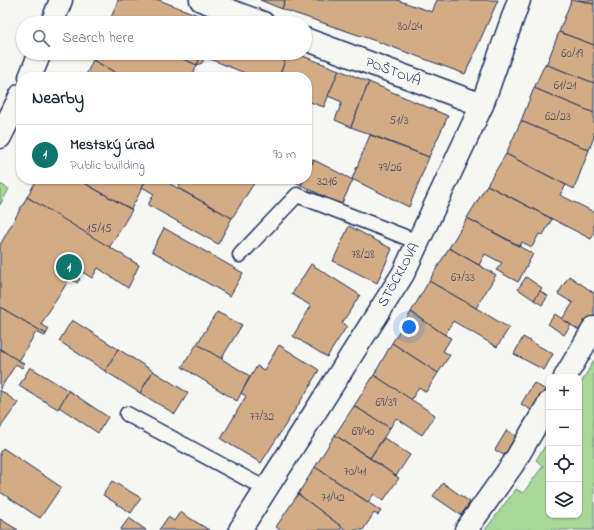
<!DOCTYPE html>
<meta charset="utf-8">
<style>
:root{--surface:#fff;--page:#f2f2f3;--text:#1f2937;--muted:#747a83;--line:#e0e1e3;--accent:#0f766e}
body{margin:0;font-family:"Indie Flower",sans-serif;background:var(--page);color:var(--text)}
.controls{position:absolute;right:12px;bottom:12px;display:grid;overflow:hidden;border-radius:8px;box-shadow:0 1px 3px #0004}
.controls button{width:36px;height:36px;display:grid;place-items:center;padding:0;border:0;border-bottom:1px solid var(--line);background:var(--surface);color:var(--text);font:20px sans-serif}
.you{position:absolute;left:409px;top:327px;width:14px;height:14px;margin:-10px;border:3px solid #fff;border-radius:50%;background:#1a73e8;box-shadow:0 0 0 6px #1a73e833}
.badge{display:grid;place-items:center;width:26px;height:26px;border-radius:50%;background:var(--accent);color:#fff;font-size:13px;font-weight:700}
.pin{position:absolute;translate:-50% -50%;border:2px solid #fff;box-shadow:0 1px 4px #0006}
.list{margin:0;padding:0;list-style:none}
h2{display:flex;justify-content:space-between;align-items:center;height:52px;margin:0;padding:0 16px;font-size:17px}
h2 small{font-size:13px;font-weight:400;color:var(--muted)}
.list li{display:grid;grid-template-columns:26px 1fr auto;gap:12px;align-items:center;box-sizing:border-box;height:60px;padding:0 16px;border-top:1px solid var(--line)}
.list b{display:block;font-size:15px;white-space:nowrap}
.list p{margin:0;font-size:13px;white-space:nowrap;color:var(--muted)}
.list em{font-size:13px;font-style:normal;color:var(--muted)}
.icon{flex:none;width:22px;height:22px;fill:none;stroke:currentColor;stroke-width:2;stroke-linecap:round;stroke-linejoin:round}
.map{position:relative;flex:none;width:594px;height:530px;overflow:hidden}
.search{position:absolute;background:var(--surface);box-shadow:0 1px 3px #0004;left:16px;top:16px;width:296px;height:44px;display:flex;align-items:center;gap:10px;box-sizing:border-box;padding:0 14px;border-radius:22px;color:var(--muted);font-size:15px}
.panel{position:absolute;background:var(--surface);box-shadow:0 1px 3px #0004;left:16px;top:72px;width:296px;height:112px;border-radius:16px}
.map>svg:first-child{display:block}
.green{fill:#a8d898;stroke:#62847b}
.building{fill:#d3ac85;stroke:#1b2f5e}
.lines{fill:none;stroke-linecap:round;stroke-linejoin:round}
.service-casing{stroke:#1b2f5e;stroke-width:17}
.minor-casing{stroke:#1b2f5e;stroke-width:25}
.service{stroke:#f6f6f2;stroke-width:14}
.minor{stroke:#f6f6f2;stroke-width:22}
.labels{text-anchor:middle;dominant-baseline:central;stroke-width:3.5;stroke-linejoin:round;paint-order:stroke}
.number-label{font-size:12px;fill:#494e68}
.street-label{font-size:14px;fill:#1b2f5e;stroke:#f6f6f2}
</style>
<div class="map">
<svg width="594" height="530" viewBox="0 0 594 530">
<rect width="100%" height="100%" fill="#f6f6f2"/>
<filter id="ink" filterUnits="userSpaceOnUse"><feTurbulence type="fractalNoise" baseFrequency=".025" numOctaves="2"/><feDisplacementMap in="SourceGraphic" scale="8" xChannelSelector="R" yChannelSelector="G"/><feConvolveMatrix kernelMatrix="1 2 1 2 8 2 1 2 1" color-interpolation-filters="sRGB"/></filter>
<g filter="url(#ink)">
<!-- green -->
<g class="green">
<path d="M 0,184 L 9,189 L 0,205 Z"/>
<path d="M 594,360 L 594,530 L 485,530 L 516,489 L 523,493 L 543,466 L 536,460 L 549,440 L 549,515 L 579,515 L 579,387 Z"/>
</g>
<!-- building -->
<g class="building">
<path d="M 118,0 L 159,0 L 195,14 L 192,23 L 109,23 Z"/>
<path d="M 260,0 L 285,0 L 282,9 Z"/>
<path d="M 285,0 L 397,0 L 432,12 L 437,0 L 498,0 L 465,74 L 376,41 L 282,9 Z"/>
<path d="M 570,0 L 578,0 L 594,4 L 594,45 L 559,32 L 571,1 Z"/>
<path d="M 578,0 L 594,0 L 594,4 Z"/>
<path d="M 195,14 L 219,23 L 192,23 Z"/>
<path d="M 559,32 L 594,45 L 594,83 L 545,64 L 547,63 Z"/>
<path d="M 96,53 L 169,53 L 197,65 L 192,77 L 123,77 L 93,60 Z"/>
<path d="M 169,53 L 202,53 L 197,65 Z"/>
<path d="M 202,53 L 288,53 L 279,77 L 255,77 L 205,57 L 202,63 L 197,65 Z"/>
<path d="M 288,53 L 295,53 L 339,70 L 324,107 L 307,101 L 307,77 L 279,77 Z"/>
<path d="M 93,60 L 123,77 L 85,77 Z"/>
<path d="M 545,64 L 594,83 L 594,113 L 534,88 Z"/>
<path d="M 339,70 L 369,82 L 351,127 L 335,120 L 342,102 L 328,96 Z"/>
<path d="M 369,82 L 448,116 L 429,157 L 351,127 Z"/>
<path d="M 534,88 L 594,113 L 594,137 L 589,150 L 521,121 Z"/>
<path d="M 521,121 L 589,150 L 574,189 L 506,154 Z"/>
<path d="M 370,135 L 429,157 L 409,207 L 352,179 Z"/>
<path d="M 506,154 L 564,184 L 566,185 L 560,195 L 594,212 L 594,234 L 591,239 L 487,185 Z"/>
<path d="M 307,157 L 314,160 L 307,173 Z"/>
<path d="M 314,160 L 353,180 L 341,205 L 301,185 L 304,179 L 307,179 L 307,173 Z"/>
<path d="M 37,179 L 77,179 L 132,210 L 109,248 L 27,197 Z"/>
<path d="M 77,179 L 147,179 L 131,209 Z"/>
<path d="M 147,179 L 161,179 L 232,218 L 218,244 L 148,205 L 154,194 L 142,187 Z"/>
<path d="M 182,179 L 254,179 L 256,180 L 232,218 L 178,188 Z"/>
<path d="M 290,179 L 304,179 L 301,185 Z"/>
<path d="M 487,185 L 552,219 L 543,235 L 539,234 L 532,247 L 522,242 L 520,246 L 467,218 Z"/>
<path d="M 27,197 L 139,265 L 128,288 L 98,268 L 92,278 L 76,268 L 72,275 L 80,279 L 77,283 L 70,278 L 41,324 L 49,329 L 46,334 L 0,307 L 0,245 Z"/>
<path d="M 467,218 L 533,254 L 518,282 L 496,270 L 502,263 L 485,254 L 479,265 L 449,248 Z"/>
<path d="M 349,226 L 392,249 L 377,283 L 333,261 Z"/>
<path d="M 164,228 L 243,273 L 230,296 L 152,251 Z"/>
<path d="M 449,248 L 496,275 L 476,308 L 429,281 Z"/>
<path d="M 311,264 L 360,295 L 342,323 L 347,326 L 327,357 L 293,336 L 311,306 L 292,294 Z"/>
<path d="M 569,276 L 594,293 L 594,319 L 585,334 L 562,319 L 573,303 L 558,294 Z"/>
<path d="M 526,277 L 542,288 L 534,300 L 518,289 Z"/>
<path d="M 429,281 L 476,308 L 509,328 L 497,347 L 453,321 L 445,335 L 411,312 Z"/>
<path d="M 540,291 L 548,296 L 542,305 L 534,300 Z"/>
<path d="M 0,307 L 46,334 L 45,336 L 36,332 L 19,361 L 0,349 Z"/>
<path d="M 217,312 L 242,325 L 221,359 L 197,344 Z"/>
<path d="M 411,312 L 445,335 L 451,338 L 443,351 L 450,355 L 438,373 L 392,343 Z"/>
<path d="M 555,314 L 571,325 L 564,335 L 548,324 Z"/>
<path d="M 72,320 L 118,349 L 105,371 L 59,341 Z"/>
<path d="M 523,337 L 553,354 L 544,370 L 514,354 Z"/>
<path d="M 392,343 L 438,373 L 426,392 L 419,387 L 411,400 L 374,375 Z"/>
<path d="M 197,344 L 250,376 L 237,401 L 182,367 Z"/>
<path d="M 279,345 L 319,370 L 311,383 L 312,383 L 261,463 L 221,439 L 246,396 L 241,393 L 257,366 L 264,370 Z"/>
<path d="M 0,349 L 24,364 L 22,368 L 16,364 L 0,389 Z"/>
<path d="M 118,349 L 153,371 L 140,393 L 105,371 Z"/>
<path d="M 30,367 L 69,391 L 58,409 L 19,386 Z"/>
<path d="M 153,371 L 188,393 L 175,414 L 140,393 Z"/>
<path d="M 374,375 L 435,415 L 422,435 L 396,418 L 390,428 L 354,406 Z"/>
<path d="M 534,383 L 546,390 L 533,411 L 521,404 Z"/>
<path d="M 0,390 L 18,403 L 0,428 Z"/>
<path d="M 69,391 L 108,417 L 98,433 L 59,407 Z"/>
<path d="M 354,406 L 390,428 L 370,458 L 335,435 Z"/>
<path d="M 507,430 L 518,438 L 507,457 L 495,450 Z"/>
<path d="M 335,435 L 399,478 L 383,501 L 374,494 L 368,502 L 315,467 Z"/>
<path d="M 384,438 L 410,455 L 396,476 L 370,458 Z"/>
<path d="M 3,448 L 61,487 L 40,518 L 0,492 L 0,452 Z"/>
<path d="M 315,467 L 381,511 L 378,515 L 374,513 L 363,530 L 346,530 L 298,494 Z"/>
<path d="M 112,481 L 141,498 L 131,513 L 103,495 Z"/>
<path d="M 443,483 L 470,502 L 461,515 L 433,496 Z"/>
<path d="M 298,494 L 342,527 L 340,530 L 280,530 L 276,527 Z"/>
<path d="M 180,512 L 209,530 L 159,530 L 168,517 L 174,521 Z"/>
<path d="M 129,518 L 146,530 L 120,530 Z"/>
<path d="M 0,519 L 18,530 L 0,530 Z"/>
</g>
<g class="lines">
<!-- service casing -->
<g class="service-casing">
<g id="service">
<path d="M 240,255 L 297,195 L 418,242"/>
<path d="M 127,414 L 266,489"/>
</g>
</g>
<!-- minor casing -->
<g class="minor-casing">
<g id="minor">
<path d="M 201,0 L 263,23"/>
<path d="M 52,23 L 61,0"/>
<path d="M 305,39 L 482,105"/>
<path d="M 30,77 L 40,53"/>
<path d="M 0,137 L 21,95"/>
<path d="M 565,377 L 594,328"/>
<path d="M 240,530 L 403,274 L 482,105 L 519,0"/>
<path d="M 466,530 L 513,464 L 549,403"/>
</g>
</g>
<!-- service -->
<use href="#service" class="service"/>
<!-- minor -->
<use href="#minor" class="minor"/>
</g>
</g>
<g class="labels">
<!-- number labels -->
<g class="number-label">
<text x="410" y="27">80/24</text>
<text x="572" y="54">60/19</text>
<text x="565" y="86">61/21</text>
<text x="558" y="117">62/23</text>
<text x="399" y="121">51/3</text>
<text x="390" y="168">79/26</text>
<text x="327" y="182">3216</text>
<text x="99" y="229">15/15</text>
<text x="363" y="255">78/28</text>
<text x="463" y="278">67/33</text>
<text x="386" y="403">69/39</text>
<text x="262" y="417">77/32</text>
<text x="363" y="432">69/40</text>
<text x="355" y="472">70/41</text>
<text x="333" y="498">71/42</text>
</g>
<!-- street labels -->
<g class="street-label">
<text transform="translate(393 72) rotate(21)">POŠTOVÁ</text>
<text transform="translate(399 275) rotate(-61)">STÖCKLOVA</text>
</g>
</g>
</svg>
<div class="controls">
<button>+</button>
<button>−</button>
<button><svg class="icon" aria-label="locate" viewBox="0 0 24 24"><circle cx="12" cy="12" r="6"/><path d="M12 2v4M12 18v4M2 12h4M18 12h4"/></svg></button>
<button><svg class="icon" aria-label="layers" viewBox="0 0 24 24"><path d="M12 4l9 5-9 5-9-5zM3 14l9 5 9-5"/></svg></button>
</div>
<div class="you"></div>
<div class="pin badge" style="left:69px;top:267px">1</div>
<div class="search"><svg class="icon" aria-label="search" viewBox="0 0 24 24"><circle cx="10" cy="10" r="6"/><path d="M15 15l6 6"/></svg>Search here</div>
<section class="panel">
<h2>Nearby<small></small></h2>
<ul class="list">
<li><span class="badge">1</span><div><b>Mestský úrad</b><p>Public building</p></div><em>90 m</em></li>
</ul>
</section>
</div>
